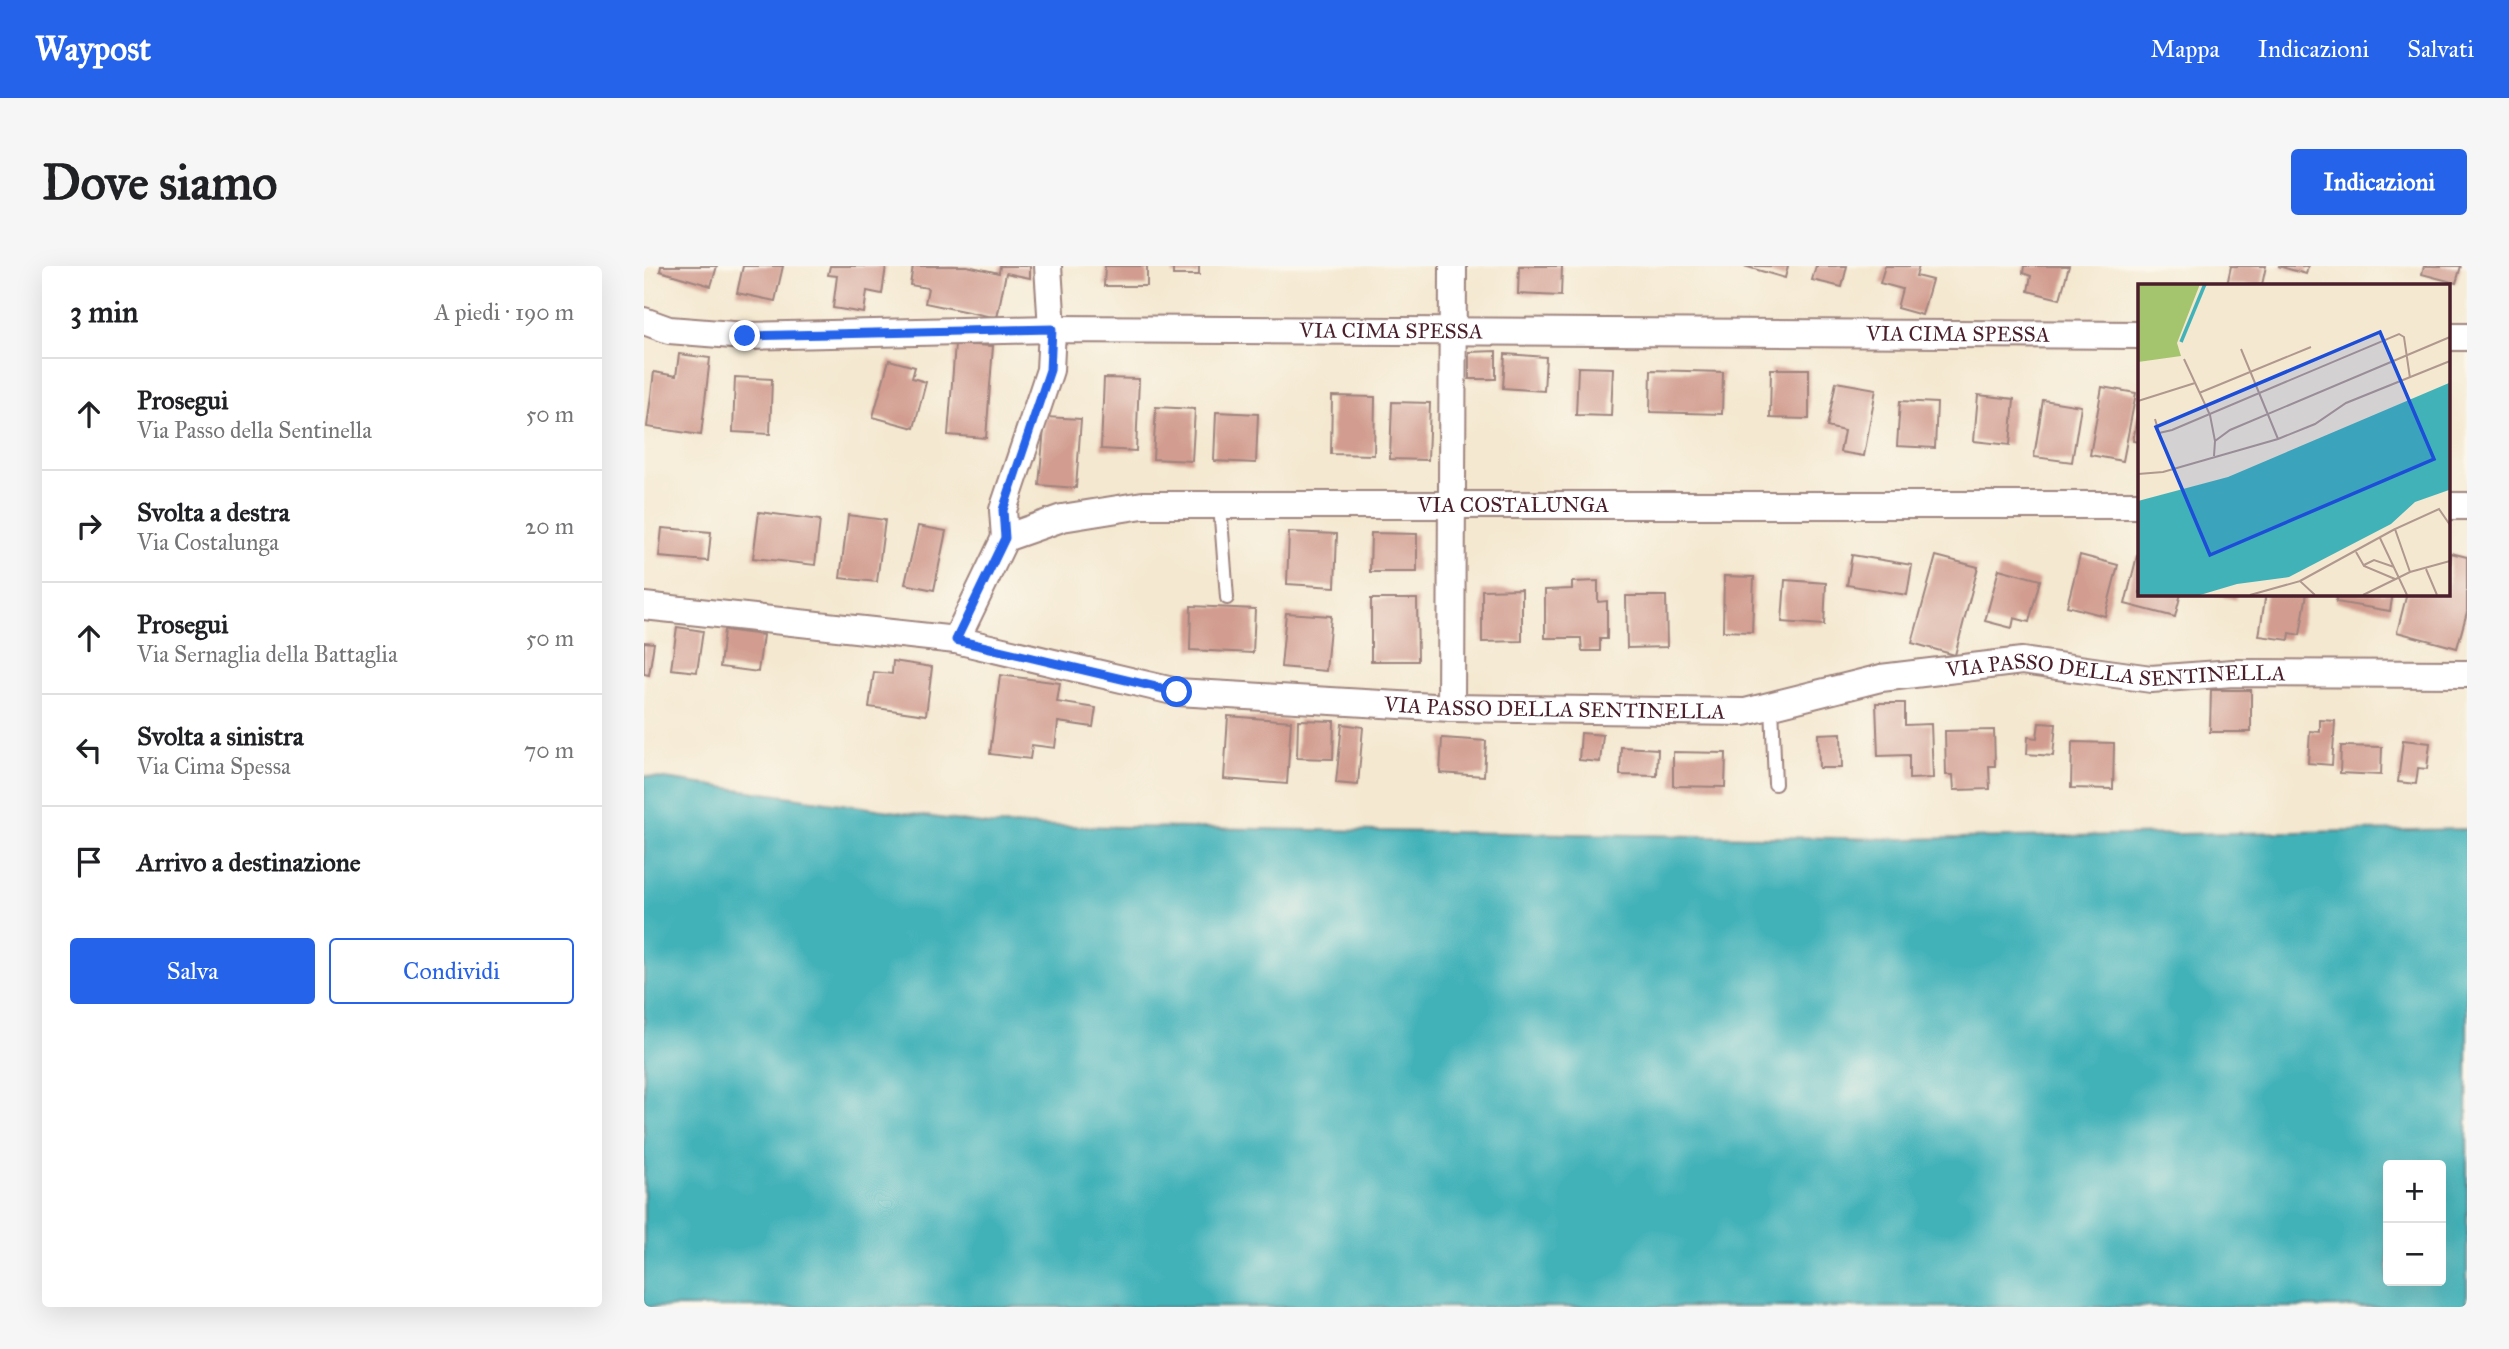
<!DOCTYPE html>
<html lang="it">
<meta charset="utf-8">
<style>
:root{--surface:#fff;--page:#f6f6f6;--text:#202124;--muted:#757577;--line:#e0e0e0;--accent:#2563eb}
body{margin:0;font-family:"IM FELL Great Primer",serif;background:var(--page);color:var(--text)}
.controls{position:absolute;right:21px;bottom:21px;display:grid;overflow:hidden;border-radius:7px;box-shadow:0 7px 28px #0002}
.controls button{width:63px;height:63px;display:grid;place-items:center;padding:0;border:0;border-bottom:2px solid var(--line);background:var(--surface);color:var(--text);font:35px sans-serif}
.stop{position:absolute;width:21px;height:21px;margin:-16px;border:5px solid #2563eb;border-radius:50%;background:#fff}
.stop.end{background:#2563eb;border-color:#fff;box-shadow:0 2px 7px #0008}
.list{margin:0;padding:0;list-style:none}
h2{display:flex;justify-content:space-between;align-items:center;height:91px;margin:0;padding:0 28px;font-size:30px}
h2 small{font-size:23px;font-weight:400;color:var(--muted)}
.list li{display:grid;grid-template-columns:46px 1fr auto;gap:21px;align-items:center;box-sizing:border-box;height:112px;padding:0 28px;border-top:2px solid var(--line)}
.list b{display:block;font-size:26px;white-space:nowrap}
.list p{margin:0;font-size:23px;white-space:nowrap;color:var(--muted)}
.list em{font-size:23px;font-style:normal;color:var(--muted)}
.actions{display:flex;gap:14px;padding:21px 28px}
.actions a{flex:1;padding:16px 0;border:2px solid var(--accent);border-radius:7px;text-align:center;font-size:24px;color:var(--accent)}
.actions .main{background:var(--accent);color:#fff}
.icon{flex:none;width:38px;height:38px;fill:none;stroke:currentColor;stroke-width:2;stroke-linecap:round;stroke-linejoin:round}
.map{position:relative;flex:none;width:1823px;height:1041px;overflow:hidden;border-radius:7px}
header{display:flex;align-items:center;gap:42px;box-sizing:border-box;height:98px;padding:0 35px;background:var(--accent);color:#fff}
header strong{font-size:33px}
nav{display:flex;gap:38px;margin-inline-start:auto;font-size:24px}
.intro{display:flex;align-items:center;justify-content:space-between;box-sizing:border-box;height:168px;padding:0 42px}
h1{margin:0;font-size:49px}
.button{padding:18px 32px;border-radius:7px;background:var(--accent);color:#fff;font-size:24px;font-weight:700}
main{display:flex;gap:42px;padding:0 42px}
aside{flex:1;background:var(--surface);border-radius:7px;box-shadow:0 7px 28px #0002}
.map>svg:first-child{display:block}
.water{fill:#42b2b9;stroke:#466872;stroke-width:2;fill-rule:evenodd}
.building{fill:#d29d90}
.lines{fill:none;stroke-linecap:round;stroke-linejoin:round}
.service-casing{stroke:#9f847e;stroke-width:16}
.minor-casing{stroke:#9f847e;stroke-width:30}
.service{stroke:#fff;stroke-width:12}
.minor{stroke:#fff;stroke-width:26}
.route{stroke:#2563eb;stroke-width:9}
.labels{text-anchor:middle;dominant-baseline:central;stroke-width:5;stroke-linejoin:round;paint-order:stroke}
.street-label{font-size:21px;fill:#4a1f2b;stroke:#fbf7ec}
.inset-river{fill:none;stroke:#42b2b9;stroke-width:3.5}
.inset-road{fill:none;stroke:#b0988e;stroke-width:2}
.view{fill:#1d4ed8;fill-opacity:0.15;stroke:#1d4ed8;stroke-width:3.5}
.inset-edge{fill:none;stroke:#4a1f2b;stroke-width:3.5}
</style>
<header>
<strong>Waypost</strong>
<nav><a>Mappa</a><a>Indicazioni</a><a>Salvati</a></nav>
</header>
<div class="intro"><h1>Dove siamo</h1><a class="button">Indicazioni</a></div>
<main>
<aside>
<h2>3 min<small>A piedi · 190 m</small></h2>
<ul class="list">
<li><svg class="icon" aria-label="ahead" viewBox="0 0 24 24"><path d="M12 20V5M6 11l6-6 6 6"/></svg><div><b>Prosegui</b><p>Via Passo della Sentinella</p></div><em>50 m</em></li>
<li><svg class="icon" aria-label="right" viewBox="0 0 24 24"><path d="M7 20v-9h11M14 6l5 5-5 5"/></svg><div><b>Svolta a destra</b><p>Via Costalunga</p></div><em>20 m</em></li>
<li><svg class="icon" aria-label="ahead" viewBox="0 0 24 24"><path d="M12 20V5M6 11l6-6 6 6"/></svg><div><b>Prosegui</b><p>Via Sernaglia della Battaglia</p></div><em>50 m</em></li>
<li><svg class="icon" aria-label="left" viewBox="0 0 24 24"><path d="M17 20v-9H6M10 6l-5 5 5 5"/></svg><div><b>Svolta a sinistra</b><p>Via Cima Spessa</p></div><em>70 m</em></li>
<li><svg class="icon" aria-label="arrive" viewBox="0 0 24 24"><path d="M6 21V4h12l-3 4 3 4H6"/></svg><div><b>Arrivo a destinazione</b></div></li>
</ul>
<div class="actions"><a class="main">Salva</a><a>Condividi</a></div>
</aside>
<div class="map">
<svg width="1823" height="1041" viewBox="0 0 1823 1041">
<rect width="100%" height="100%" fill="#fbf7ec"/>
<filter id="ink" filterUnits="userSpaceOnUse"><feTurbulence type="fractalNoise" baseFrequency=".0143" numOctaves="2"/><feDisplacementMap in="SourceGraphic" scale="14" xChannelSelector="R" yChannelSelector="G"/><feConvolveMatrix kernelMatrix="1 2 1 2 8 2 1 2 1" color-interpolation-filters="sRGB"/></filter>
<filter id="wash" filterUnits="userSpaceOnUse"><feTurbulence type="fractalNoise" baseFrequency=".00686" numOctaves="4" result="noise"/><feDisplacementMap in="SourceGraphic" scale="28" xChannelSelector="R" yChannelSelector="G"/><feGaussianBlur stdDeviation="1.57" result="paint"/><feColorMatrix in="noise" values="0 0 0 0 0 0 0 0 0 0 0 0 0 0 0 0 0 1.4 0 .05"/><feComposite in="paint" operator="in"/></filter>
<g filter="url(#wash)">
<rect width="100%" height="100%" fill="#f4e8d0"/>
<!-- water -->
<path class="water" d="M 0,510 L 345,559 L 1261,573 L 1823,563 L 1823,1041 L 0,1041 ZM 1744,899 L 1797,899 L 1797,1015 L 1744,1015 Z"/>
<g id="blocks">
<!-- building -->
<g class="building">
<path d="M 17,0 L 73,0 L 67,20 L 16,5 Z"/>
<path d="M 99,0 L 139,0 L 131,35 L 93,27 Z"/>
<path d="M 186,0 L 242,0 L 238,28 L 223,25 L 220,47 L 189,42 L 193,10 L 184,9 Z"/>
<path d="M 269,0 L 323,0 L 355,7 L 356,0 L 386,0 L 386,12 L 362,7 L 353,52 L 281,37 L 284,22 L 266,19 Z"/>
<path d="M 461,0 L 503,0 L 503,20 L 460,20 Z"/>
<rect x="529" y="0" width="26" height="9"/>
<path d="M 875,0 L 918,0 L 917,30 L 874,28 Z"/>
<path d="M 1100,0 L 1144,0 L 1141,12 Z"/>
<path d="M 1172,0 L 1203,0 L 1198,21 L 1168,14 Z"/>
<path d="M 1241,0 L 1275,0 L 1272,10 L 1288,14 L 1278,49 L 1253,42 L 1258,23 L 1236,17 Z"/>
<path d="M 1380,0 L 1425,0 L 1416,33 L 1384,25 L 1387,10 L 1379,7 Z"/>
<path d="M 1587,0 L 1622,0 L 1618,19 L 1583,19 Z"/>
<path d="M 1634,0 L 1664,0 L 1662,8 Z"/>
<path d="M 1780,0 L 1817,0 L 1812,17 L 1778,8 Z"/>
<path d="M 311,78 L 349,80 L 342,172 L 304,169 Z"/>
<path d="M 852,85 L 852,113 L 825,113 L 825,86 Z"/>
<path d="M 35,88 L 66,92 L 57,169 L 3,161 L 10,106 L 32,110 Z"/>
<path d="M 861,88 L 902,91 L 900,125 L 859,122 Z"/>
<path d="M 245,94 L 271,101 L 268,112 L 282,116 L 270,162 L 229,151 Z"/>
<path d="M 934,101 L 969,102 L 967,150 L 932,149 Z"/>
<path d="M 1127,103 L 1165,103 L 1165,153 L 1126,152 Z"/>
<path d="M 1007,104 L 1079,106 L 1078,148 L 1006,146 Z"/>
<path d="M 91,111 L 128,113 L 126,168 L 89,166 Z"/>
<path d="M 460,112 L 495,113 L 492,185 L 457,183 Z"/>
<path d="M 1192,116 L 1232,123 L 1220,190 L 1196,186 L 1200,165 L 1183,161 Z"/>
<path d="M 1458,121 L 1492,127 L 1479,195 L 1446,189 Z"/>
<path d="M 1334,129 L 1370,133 L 1366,179 L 1330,175 Z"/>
<path d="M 688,130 L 731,131 L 730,189 L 687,188 Z"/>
<path d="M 1399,134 L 1437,140 L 1428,196 L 1390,191 Z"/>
<path d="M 1256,135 L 1293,137 L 1291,182 L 1253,180 Z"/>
<path d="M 748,136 L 786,137 L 784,194 L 746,193 Z"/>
<path d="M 512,141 L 551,143 L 548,195 L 509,193 Z"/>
<path d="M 572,146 L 614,148 L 612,197 L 570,195 Z"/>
<path d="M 1494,148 L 1496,148 L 1496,176 L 1489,175 Z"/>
<path d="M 401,151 L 437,153 L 432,222 L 395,219 Z"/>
<path d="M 115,246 L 176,254 L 171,299 L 109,292 Z"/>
<path d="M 204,249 L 241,254 L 233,316 L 196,312 Z"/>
<path d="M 274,260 L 302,265 L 290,324 L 261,318 Z"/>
<path d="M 18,262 L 67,266 L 64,295 L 15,291 Z"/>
<path d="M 645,266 L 693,268 L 691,321 L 643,318 Z"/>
<path d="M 727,267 L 773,268 L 773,306 L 726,306 Z"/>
<path d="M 1807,287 L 1823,291 L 1823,346 L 1813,382 L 1753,366 L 1763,327 L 1804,327 Z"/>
<path d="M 1208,289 L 1268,299 L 1263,329 L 1203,319 Z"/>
<path d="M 1436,289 L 1474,299 L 1461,350 L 1423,340 Z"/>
<path d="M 1292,290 L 1334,301 L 1311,389 L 1268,377 Z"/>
<path d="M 1493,290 L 1496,291 L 1496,327 L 1537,327 L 1531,351 L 1481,338 Z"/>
<path d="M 1355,303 L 1396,314 L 1385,356 L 1370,352 L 1368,362 L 1341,355 Z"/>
<path d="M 1080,310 L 1110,311 L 1108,366 L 1079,365 Z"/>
<path d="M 1141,314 L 1182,317 L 1180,359 L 1138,356 Z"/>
<path d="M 954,315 L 954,336 L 963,335 L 963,373 L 956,373 L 956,385 L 938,385 L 937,372 L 901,372 L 901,324 L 928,323 L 928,316 Z"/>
<path d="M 878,323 L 878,375 L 838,376 L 838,324 Z"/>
<path d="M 1566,327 L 1593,327 L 1592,334 Z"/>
<path d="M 1622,327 L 1663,327 L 1656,369 L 1646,367 L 1645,374 L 1615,370 Z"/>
<path d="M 1693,327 L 1749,327 L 1746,345 L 1692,336 Z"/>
<path d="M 982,330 L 1022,330 L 1023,381 L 983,382 Z"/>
<path d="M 727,333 L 773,333 L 774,395 L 727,395 Z"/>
<path d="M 547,340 L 611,343 L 609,387 L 546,384 Z"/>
<path d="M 642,347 L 687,350 L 682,405 L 637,401 Z"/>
<path d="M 33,361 L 59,365 L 53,406 L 27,403 Z"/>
<path d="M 80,364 L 119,369 L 114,406 L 76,401 Z"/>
<path d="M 0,376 L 10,377 L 5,409 L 0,408 Z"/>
<path d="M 249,395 L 288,401 L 282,449 L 225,441 L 230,406 L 248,408 Z"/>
<path d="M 356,409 L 416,417 L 413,436 L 452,442 L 449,461 L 414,456 L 411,482 L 388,479 L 386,493 L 346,488 Z"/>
<path d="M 1567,424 L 1607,424 L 1607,466 L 1566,466 Z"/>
<path d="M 1232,437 L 1261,437 L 1261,459 L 1287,458 L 1289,512 L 1265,513 L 1265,489 L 1234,490 Z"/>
<path d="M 584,450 L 647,455 L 643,518 L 580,513 Z"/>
<path d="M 654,454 L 690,455 L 689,493 L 653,492 Z"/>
<path d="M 1676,454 L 1691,455 L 1688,499 L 1664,497 L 1666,465 L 1676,466 Z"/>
<path d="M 1395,457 L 1412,458 L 1409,490 L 1383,488 L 1384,471 L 1393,472 Z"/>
<path d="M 698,458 L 719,461 L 714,519 L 692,517 Z"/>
<path d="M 1350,464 L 1351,500 L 1345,500 L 1346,523 L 1310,524 L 1309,509 L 1302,509 L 1301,465 Z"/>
<path d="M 937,467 L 959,469 L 956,496 L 935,494 Z"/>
<path d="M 1197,467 L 1198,502 L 1175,502 L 1174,468 Z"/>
<path d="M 798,472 L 842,475 L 840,510 L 796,507 Z"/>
<path d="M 1759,474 L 1786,477 L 1783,503 L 1774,502 L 1772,518 L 1754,516 Z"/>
<path d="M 1428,476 L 1470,477 L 1469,523 L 1427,522 Z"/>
<path d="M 1697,480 L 1738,481 L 1737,509 L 1696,507 Z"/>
<path d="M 977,481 L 1014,483 L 1013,510 L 976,509 Z"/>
<path d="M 1029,486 L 1082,487 L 1081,521 L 1029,520 Z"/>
</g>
</g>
</g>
<g filter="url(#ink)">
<use href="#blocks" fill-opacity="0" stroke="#9f847e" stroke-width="2"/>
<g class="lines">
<!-- service casing -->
<g class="service-casing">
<g id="service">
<path d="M 576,239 L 583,332"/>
<path d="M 1128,439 L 1131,518"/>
</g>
</g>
<!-- minor casing -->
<g class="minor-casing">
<g id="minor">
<path id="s1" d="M 0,55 L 25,64 L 101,70 L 408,63 L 1496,69"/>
<path d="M 1804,71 L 1823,71"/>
<path d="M 1804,240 L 1823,240"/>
<path d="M 361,272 L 359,244 L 406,104 L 408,63 L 404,0"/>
<path id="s2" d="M 0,340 L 312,374 L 533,426 L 807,442 L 1101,446 L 1237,412 L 1378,395 L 1507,413 L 1589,407 L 1823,408"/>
<path id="s3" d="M 312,374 L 361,272 L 418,252 L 499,239 L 1496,239"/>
<path d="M 807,442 L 809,0"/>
</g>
</g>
<!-- service -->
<use href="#service" class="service"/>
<!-- minor -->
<use href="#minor" class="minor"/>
</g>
</g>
<g class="lines" filter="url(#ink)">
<!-- route -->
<path class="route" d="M 101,70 L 408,63 L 406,104 L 359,244 L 361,272 L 312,374 L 533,426"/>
</g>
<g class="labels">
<!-- street labels -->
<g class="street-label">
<text stroke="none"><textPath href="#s1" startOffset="749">VIA CIMA SPESSA</textPath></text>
<text stroke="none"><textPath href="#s1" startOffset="1316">VIA CIMA SPESSA</textPath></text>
<text stroke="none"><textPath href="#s3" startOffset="626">VIA COSTALUNGA</textPath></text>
<text stroke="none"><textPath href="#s2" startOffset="1486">VIA PASSO DELLA SENTINELLA</textPath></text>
<text stroke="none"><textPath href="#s2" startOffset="919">VIA PASSO DELLA SENTINELLA</textPath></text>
</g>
</g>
<!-- overview -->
<g transform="translate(1494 18)">
<rect width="312" height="312" fill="#f4e8d0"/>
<path d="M 0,0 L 62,0 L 39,59 L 43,72 L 0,78 Z" fill="#a4c56e"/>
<path d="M 311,99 L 311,206 L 277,218 L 253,240 L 151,293 L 99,300 L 62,311 L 0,311 L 0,217 L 90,193 Z" fill="#42b2b9"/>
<path class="inset-river" d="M 43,58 L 67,0"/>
<path class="inset-road" d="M 103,65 L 140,155M 46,75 L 72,131 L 77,157M 61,109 L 173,63M 0,117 L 57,99M 17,135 L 21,149 L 34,146 L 261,50 L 266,53 L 272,94M 76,172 L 77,157 L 92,146 L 312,53M 0,190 L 25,188 L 140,155 L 177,140 L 208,119 L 312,77M 242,254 L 269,311M 218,268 L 226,282 L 257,295M 226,281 L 236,276 L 256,283M 288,285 L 299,311M 272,288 L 257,245 L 301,225 L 312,241M 162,297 L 257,245M 112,311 L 162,297 L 177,311M 225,311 L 272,288 L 312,277"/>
<path class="view" d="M 242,48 L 296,175 L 72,271 L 18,143 Z"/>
<rect width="312" height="312" class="inset-edge"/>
</g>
</svg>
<div class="controls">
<button>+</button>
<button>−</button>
</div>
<div class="stop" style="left:533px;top:426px"></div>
<div class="stop end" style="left:101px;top:70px"></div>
</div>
</main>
